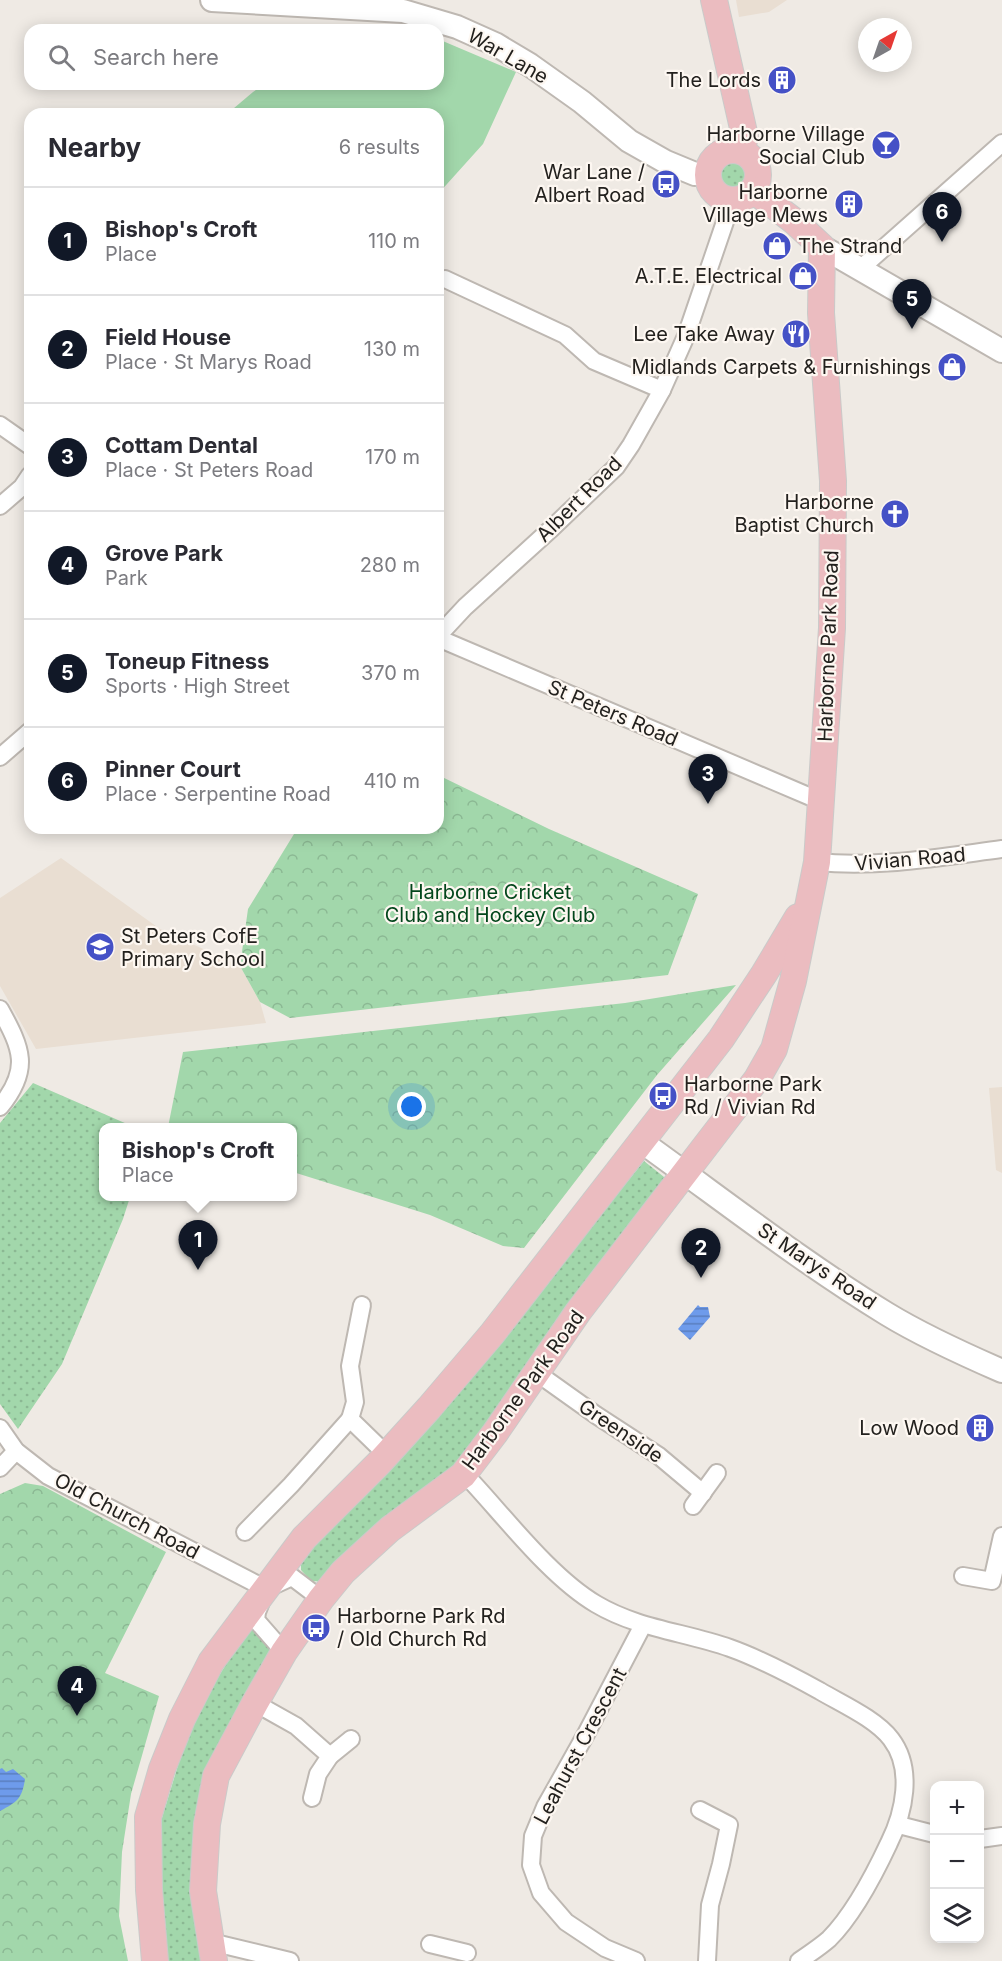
<!DOCTYPE html>
<meta charset="utf-8">
<style>
:root{--surface:#fff;--page:#f7f7f7;--text:#2b2b33;--muted:#7c7c81;--line:#e1e1e2;--accent:#111827}
body{margin:0;font-family:Inter,sans-serif;background:var(--page);color:var(--text)}
.controls{position:absolute;right:18px;bottom:18px;display:grid;overflow:hidden;border-radius:12px;box-shadow:0 3px 15px #0003}
.controls button{width:54px;height:54px;display:grid;place-items:center;padding:0;border:0;border-bottom:2px solid var(--line);background:var(--surface);color:var(--text);font:30px sans-serif}
.compass{position:absolute;left:858px;top:18px;width:54px;height:54px;border-radius:50%;background:var(--surface);box-shadow:0 3px 15px #0003;rotate:40deg}
.you{position:absolute;left:412px;top:1107px;width:21px;height:21px;margin:-15px;border:4px solid #fff;border-radius:50%;background:#1a73e8;box-shadow:0 0 0 9px #1a73e833}
.badge{display:grid;place-items:center;width:39px;height:39px;border-radius:50%;background:var(--accent);color:#fff;font-size:20px;font-weight:700}
.pin{position:absolute;translate:-50% -50px;filter:drop-shadow(0 2px 3px #0008)}
.pin::after{content:'';position:absolute;top:32px;width:21px;height:18px;background:inherit;clip-path:polygon(0 0,100% 0,50% 100%)}
.popup{position:absolute;left:99px;top:1123px;width:198px;height:78px;box-sizing:border-box;display:grid;place-content:center;border-radius:12px;background:var(--surface);filter:drop-shadow(0 2px 4px #0005);font-size:20px;white-space:nowrap;color:var(--muted)}
.popup b{font-size:22px;color:var(--text)}
.popup::after{content:'';position:absolute;left:50%;top:100%;margin-left:-12px;border:12px solid transparent;border-top-color:var(--surface)}
.list{margin:0;padding:0;list-style:none}
h2{display:flex;justify-content:space-between;align-items:center;height:78px;margin:0;padding:0 24px;font-size:26px}
h2 small{font-size:20px;font-weight:400;color:var(--muted)}
.list li{display:grid;grid-template-columns:39px 1fr auto;gap:18px;align-items:center;box-sizing:border-box;height:108px;padding:0 24px;border-top:2px solid var(--line)}
.list b{display:block;font-size:22px;white-space:nowrap}
.list p{margin:0;font-size:20px;white-space:nowrap;color:var(--muted)}
.list em{font-size:20px;font-style:normal;color:var(--muted)}
.icon{flex:none;width:33px;height:33px;fill:none;stroke:currentColor;stroke-width:2;stroke-linecap:round;stroke-linejoin:round}
.map{position:relative;flex:none;width:1002px;height:1961px;overflow:hidden}
.search{position:absolute;background:var(--surface);box-shadow:0 3px 15px #0003;left:24px;top:24px;width:420px;height:66px;display:flex;align-items:center;gap:15px;box-sizing:border-box;padding:0 21px;border-radius:18px;color:var(--muted);font-size:22px}
.panel{position:absolute;background:var(--surface);box-shadow:0 3px 15px #0003;left:24px;top:108px;width:420px;height:726px;border-radius:18px}
.map>svg:first-child{display:block}
.built{fill:#e9ded2}
.grass{fill:url(#grass-dots)}
.forest{fill:url(#forest-crowns)}
.garden{fill:#a2d7ab}
.water{fill:url(#water-rules)}
.lines{fill:none;stroke-linecap:round;stroke-linejoin:round}
.street-casing{stroke:#beb8b2;stroke-width:20}
.secondary-casing{stroke:#beb8b2;stroke-width:26}
.primary-casing{stroke:#cacac9;stroke-width:28}
.street{stroke:#fff;stroke-width:16}
.secondary{stroke:#fff;stroke-width:22}
.primary{stroke:#ebbcc0;stroke-width:26}
.labels{text-anchor:middle;dominant-baseline:central;stroke-width:4.5;stroke-linejoin:round;paint-order:stroke}
.street-label{font-size:20px;fill:#23211e;stroke:#fdf7f1}
.poi-label{font-size:20px;fill:#23211e;stroke:#fdf7f1;text-anchor:end}
.park-label{font-size:20px;fill:#02461b;stroke:#fdf7f1}
</style>
<div class="map">
<svg width="1002" height="1961" viewBox="0 0 1002 1961">
<defs>
<pattern id="grass-dots" width="8" height="8" patternUnits="userSpaceOnUse" patternTransform="scale(1.5)"><rect width="8" height="8" fill="#a2d7ab"/><path d="M2 2h.1M6 6h.1" fill="none" stroke="#8bb893" stroke-width="1.8" stroke-linecap="round"/></pattern>
<pattern id="forest-crowns" width="20" height="18" patternUnits="userSpaceOnUse" patternTransform="scale(1.5)"><rect width="20" height="18" fill="#a2d7ab"/><path d="M2 6a3 3 0 1 1 6 0M12 15a3 3 0 1 1 6 0" fill="none" stroke="#8bb893"/></pattern>
<pattern id="water-rules" width="6" height="5" patternUnits="userSpaceOnUse" patternTransform="scale(1.5)"><rect width="6" height="5" fill="#6e9beb"/><path d="M0 2.5h6" fill="none" stroke="#5a7ebe"/></pattern>
</defs>
<rect width="100%" height="100%" fill="#efeae4"/>
<!-- built -->
<g class="built">
<path d="M 736,0 L 787,0 L 769,12 L 739,17 Z"/>
<path d="M 61,858 L 160,929 L 240,966 L 260,1002 L 266,1023 L 36,1049 L 0,986 L 0,898 Z"/>
<path d="M 1002,1087 L 1002,1173 L 996,1170 L 989,1088 Z"/>
</g>
<!-- grass -->
<g class="grass">
<circle cx="734" cy="175" r="13"/>
<path d="M 33,1083 L 134,1127 L 104,1128 L 104,1196 L 130,1197 L 123,1219 L 62,1364 L 18,1429 L 0,1404 L 0,1123 Z"/>
<path d="M 644,1161 L 669,1181 L 463,1465 L 327,1582 L 311,1581 L 301,1570 L 301,1556 L 450,1400 Z"/>
<path d="M 249,1627 L 274,1653 L 210,1770 L 207,1961 L 166,1961 L 161,1931 L 161,1821 L 179,1762 L 199,1708 Z"/>
</g>
<!-- forest -->
<g class="forest">
<path d="M 438,775 L 549,829 L 698,894 L 668,975 L 290,1018 L 260,1002 L 240,966 L 248,909 L 294,834 L 300,828 L 438,828 Z"/>
<path d="M 736,985 L 657,1075 L 524,1248 L 503,1246 L 430,1215 L 293,1172 L 292,1128 L 168,1127 L 183,1052 L 625,1003 Z"/>
<path d="M 25,1483 L 43,1486 L 166,1552 L 105,1673 L 159,1696 L 131,1794 L 122,1852 L 119,1916 L 128,1961 L 0,1961 L 0,1494 Z"/>
</g>
<!-- garden -->
<path class="garden" d="M 438,39 L 516,72 L 483,144 L 438,194 L 438,114 L 227,114 L 253,92 L 265,84 L 438,84 Z"/>
<!-- water -->
<g class="water">
<path d="M 698,1305 L 700,1307 L 708,1307 L 710,1317 L 690,1340 L 678,1329 Z"/>
<path d="M 2,1768 L 6,1772 L 13,1769 L 25,1779 C 22,1799 17,1802 0,1811 L 0,1769 Z"/>
</g>
<g class="lines">
<!-- street casing -->
<g class="street-casing">
<g id="street">
<path d="M 860,269 L 1002,143"/>
<path d="M 445,279 L 565,335 L 594,361 L 662,390"/>
<path d="M 0,425 L 30,446"/>
<path d="M 0,506 L 22,487 L 30,475"/>
<path d="M 438,636 L 465,607 L 552,528 L 616,467 L 631,445 L 662,390 L 686,336 L 729,210 L 735,200"/>
<path d="M 438,638 L 813,798 L 821,800"/>
<path d="M 0,757 L 30,731"/>
<path d="M 817,862 C 879,868 941,857 1002,849"/>
<path d="M 0,1009 C 22,1049 31,1069 0,1107"/>
<path d="M 362,1305 L 350,1366 L 355,1402 L 350,1419 L 386,1454"/>
<path d="M 537,1373 L 596,1415 L 659,1456 L 703,1493"/>
<path d="M 0,1428 L 16,1451 L 48,1476 L 266,1589"/>
<path d="M 0,1468 L 16,1451"/>
<path d="M 463,1475 L 473,1483 C 508,1521 552,1578 596,1604 C 638,1629 685,1632 730,1648 C 761,1659 791,1675 820,1691 C 842,1704 876,1719 891,1739 C 914,1769 904,1813 889,1843 C 875,1873 852,1916 829,1939 C 820,1947 809,1954 799,1961"/>
<path d="M 693,1506 L 717,1473"/>
<path d="M 245,1532 L 291,1485 L 350,1419"/>
<path d="M 963,1576 L 992,1581 L 1002,1536"/>
<path d="M 284,1652 L 256,1620 L 257,1612 L 266,1589 L 292,1577 L 321,1599"/>
<path d="M 255,1703 L 296,1726 L 330,1756 L 318,1774 L 312,1798"/>
<path d="M 330,1756 L 351,1739"/>
<path d="M 700,1810 L 729,1825 L 721,1864 L 710,1905 L 707,1961"/>
<path d="M 899,1825 L 934,1834"/>
<path d="M 980,1839 L 1002,1836"/>
<path d="M 211,1942 L 290,1961"/>
<path d="M 430,1944 L 467,1953"/>
<path d="M 636,1961 L 605,1948 L 566,1922 L 541,1893 L 531,1865 L 533,1836 L 545,1807 L 586,1734 L 643,1625"/>
</g>
</g>
<!-- secondary casing -->
<g class="secondary-casing">
<g id="secondary">
<path d="M 212,0 L 403,11 L 457,27 L 495,44 L 530,65 L 582,102 L 629,141 L 666,162 L 695,174 L 708,172"/>
<path d="M 822,247 L 1002,351"/>
<path d="M 642,1142 C 723,1200 802,1262 887,1314 C 923,1336 963,1354 1002,1371"/>
</g>
</g>
<!-- primary casing -->
<g class="primary-casing">
<g id="primary">
<path d="M 714,0 L 745,137 L 741,151"/>
<circle cx="733" cy="175" r="25"/>
<path d="M 155,1961 L 149,1890 L 148,1817 L 162,1769 L 182,1719 L 211,1662 L 304,1538 L 379,1463 L 429,1408 L 492,1334 L 721,1039 L 764,974 L 798,917"/>
<path d="M 214,1961 L 203,1891 L 207,1824 L 216,1776 L 255,1703 L 284,1652 L 321,1599 L 343,1572 L 390,1529 L 463,1475 L 495,1433 L 578,1312 L 757,1079 L 774,1049 L 793,981 L 817,862 L 832,628 L 833,481 L 821,313 L 822,247 L 794,221 L 753,190"/>
</g>
</g>
<!-- street -->
<use href="#street" class="street"/>
<!-- secondary -->
<use href="#secondary" class="secondary"/>
<!-- primary -->
<use href="#primary" class="primary"/>
</g>
<!-- icons -->
<defs>
<g id="building-disc" transform="scale(1.5)"><circle r="9.5" fill="#4551c6" stroke="#fdf7f1"/><path d="M-4-6H4V6H1V3H-1V6H-4ZM-2.5-4.3h1.7v1.8h-1.7ZM.8-4.3h1.7v1.8H.8ZM-2.5-1h1.7V.8h-1.7ZM.8-1h1.7V.8H.8Z" fill="#fff"/></g>
<g id="bar-disc" transform="scale(1.5)"><circle r="9.5" fill="#4551c6" stroke="#fdf7f1"/><path d="M-6-5H6L.8 .8V4.5H3.5V6h-7V4.5H-.8V.8Z" fill="#fff"/></g>
<g id="bus-disc" transform="scale(1.5)"><circle r="9.5" fill="#4551c6" stroke="#fdf7f1"/><path d="M-5-6H5V4H4V6H2V4H-2V6H-4V4H-5ZM-3.5-4V0h7V-4ZM-3.5 1.2v1.5H-2V1.2ZM2 1.2v1.5H3.5V1.2Z" fill="#fff"/></g>
<g id="shop-disc" transform="scale(1.5)"><circle r="9.5" fill="#4551c6" stroke="#fdf7f1"/><path d="M-5-2.5h2.3a2.7 3.5 0 0 1 5.4 0H5L5.5 6h-11ZM-1.5-2.5h3a1.5 2.3 0 0 0-3 0Z" fill="#fff"/></g>
<g id="restaurant-disc" transform="scale(1.5)"><circle r="9.5" fill="#4551c6" stroke="#fdf7f1"/><path d="M-5-6h1v4h1v-4h1v4h1v-4h1v5L-1.5 .5V6h-2V.5L-5-1ZM5-6V6H3V1.5H1.5Q1.5-4 5-6Z" fill="#fff"/></g>
<g id="church-disc" transform="scale(1.5)"><circle r="9.5" fill="#4551c6" stroke="#fdf7f1"/><path d="M-1.2-6h2.4v3.5h3.3v2.4h-3.3V6h-2.4V-.1h-3.3v-2.4h3.3Z" fill="#fff"/></g>
<g id="school-disc" transform="scale(1.5)"><circle r="9.5" fill="#4551c6" stroke="#fdf7f1"/><path d="M0-5L7-2L0 1L-7-2ZM-4 1L0 2.5L4 1V4Q0 6-4 4Z" fill="#fff"/></g>
</defs>
<g fill-rule="evenodd">
<use href="#building-disc" x="782" y="80"/>
<use href="#bar-disc" x="886" y="145"/>
<use href="#bus-disc" x="666" y="184"/>
<use href="#building-disc" x="849" y="204"/>
<use href="#shop-disc" x="777" y="246"/>
<use href="#shop-disc" x="803" y="276"/>
<use href="#restaurant-disc" x="796" y="334"/>
<use href="#shop-disc" x="952" y="367"/>
<use href="#church-disc" x="895" y="514"/>
<use href="#school-disc" x="100" y="947"/>
<use href="#bus-disc" x="663" y="1096"/>
<use href="#building-disc" x="980" y="1428"/>
<use href="#bus-disc" x="316" y="1628"/>
</g>
<g class="labels">
<!-- street labels -->
<g class="street-label">
<text transform="translate(508 56) rotate(30)">War Lane</text>
<text transform="translate(579 499) rotate(-45)">Albert Road</text>
<text transform="translate(828 646) rotate(-88)">Harborne Park Road</text>
<text transform="translate(613 713) rotate(23)">St Peters Road</text>
<text transform="translate(910 859) rotate(-5)">Vivian Road</text>
<text transform="translate(817 1266) rotate(34)">St Marys Road</text>
<text transform="translate(523 1390) rotate(-54)">Harborne Park Road</text>
<text transform="translate(621 1431) rotate(34)">Greenside</text>
<text transform="translate(127 1516) rotate(28)">Old Church Road</text>
<text transform="translate(580 1746) rotate(-62)">Leahurst Crescent</text>
</g>
<!-- poi labels -->
<g class="poi-label">
<text x="761" y="80">The Lords</text>
<text x="865" y="134">Harborne Village<tspan x="865" dy="23">Social Club</tspan></text>
<text x="645" y="172">War Lane /<tspan x="645" dy="23">Albert Road</tspan></text>
<text x="828" y="192">Harborne<tspan x="828" dy="23">Village Mews</tspan></text>
<text x="798" y="246" text-anchor="start">The Strand</text>
<text x="782" y="276">A.T.E. Electrical</text>
<text x="775" y="334">Lee Take Away</text>
<text x="931" y="367">Midlands Carpets &amp; Furnishings</text>
<text x="874" y="502">Harborne<tspan x="874" dy="23">Baptist Church</tspan></text>
<text x="121" y="936" text-anchor="start">St Peters CofE<tspan x="121" dy="23">Primary School</tspan></text>
<text x="684" y="1084" text-anchor="start">Harborne Park<tspan x="684" dy="23">Rd / Vivian Rd</tspan></text>
<text x="959" y="1428">Low Wood</text>
<text x="337" y="1616" text-anchor="start">Harborne Park Rd<tspan x="337" dy="23">/ Old Church Rd</tspan></text>
</g>
<!-- park labels -->
<g class="park-label">
<text x="490" y="892">Harborne Cricket<tspan x="490" dy="23">Club and Hockey Club</tspan></text>
</g>
</g>
</svg>
<div class="controls">
<button>+</button>
<button>−</button>
<button><svg class="icon" aria-label="layers" viewBox="0 0 24 24"><path d="M12 4l9 5-9 5-9-5zM3 14l9 5 9-5"/></svg></button>
</div>
<svg class="compass" viewBox="-18 -18 36 36"><path d="M0-13l5 13h-10z" fill="#e53935"/><path d="M0 13l5-13h-10z" fill="#7c7c81"/></svg>
<div class="you"></div>
<div class="pin badge" style="left:198px;top:1270px">1</div>
<div class="popup"><b>Bishop's Croft</b>Place</div>
<div class="pin badge" style="left:701px;top:1278px">2</div>
<div class="pin badge" style="left:708px;top:804px">3</div>
<div class="pin badge" style="left:77px;top:1716px">4</div>
<div class="pin badge" style="left:912px;top:329px">5</div>
<div class="pin badge" style="left:942px;top:242px">6</div>
<div class="search"><svg class="icon" aria-label="search" viewBox="0 0 24 24"><circle cx="10" cy="10" r="6"/><path d="M15 15l6 6"/></svg>Search here</div>
<section class="panel">
<h2>Nearby<small>6 results</small></h2>
<ul class="list">
<li><span class="badge">1</span><div><b>Bishop's Croft</b><p>Place</p></div><em>110 m</em></li>
<li><span class="badge">2</span><div><b>Field House</b><p>Place · St Marys Road</p></div><em>130 m</em></li>
<li><span class="badge">3</span><div><b>Cottam Dental</b><p>Place · St Peters Road</p></div><em>170 m</em></li>
<li><span class="badge">4</span><div><b>Grove Park</b><p>Park</p></div><em>280 m</em></li>
<li><span class="badge">5</span><div><b>Toneup Fitness</b><p>Sports · High Street</p></div><em>370 m</em></li>
<li><span class="badge">6</span><div><b>Pinner Court</b><p>Place · Serpentine Road</p></div><em>410 m</em></li>
</ul>
</section>
</div>
